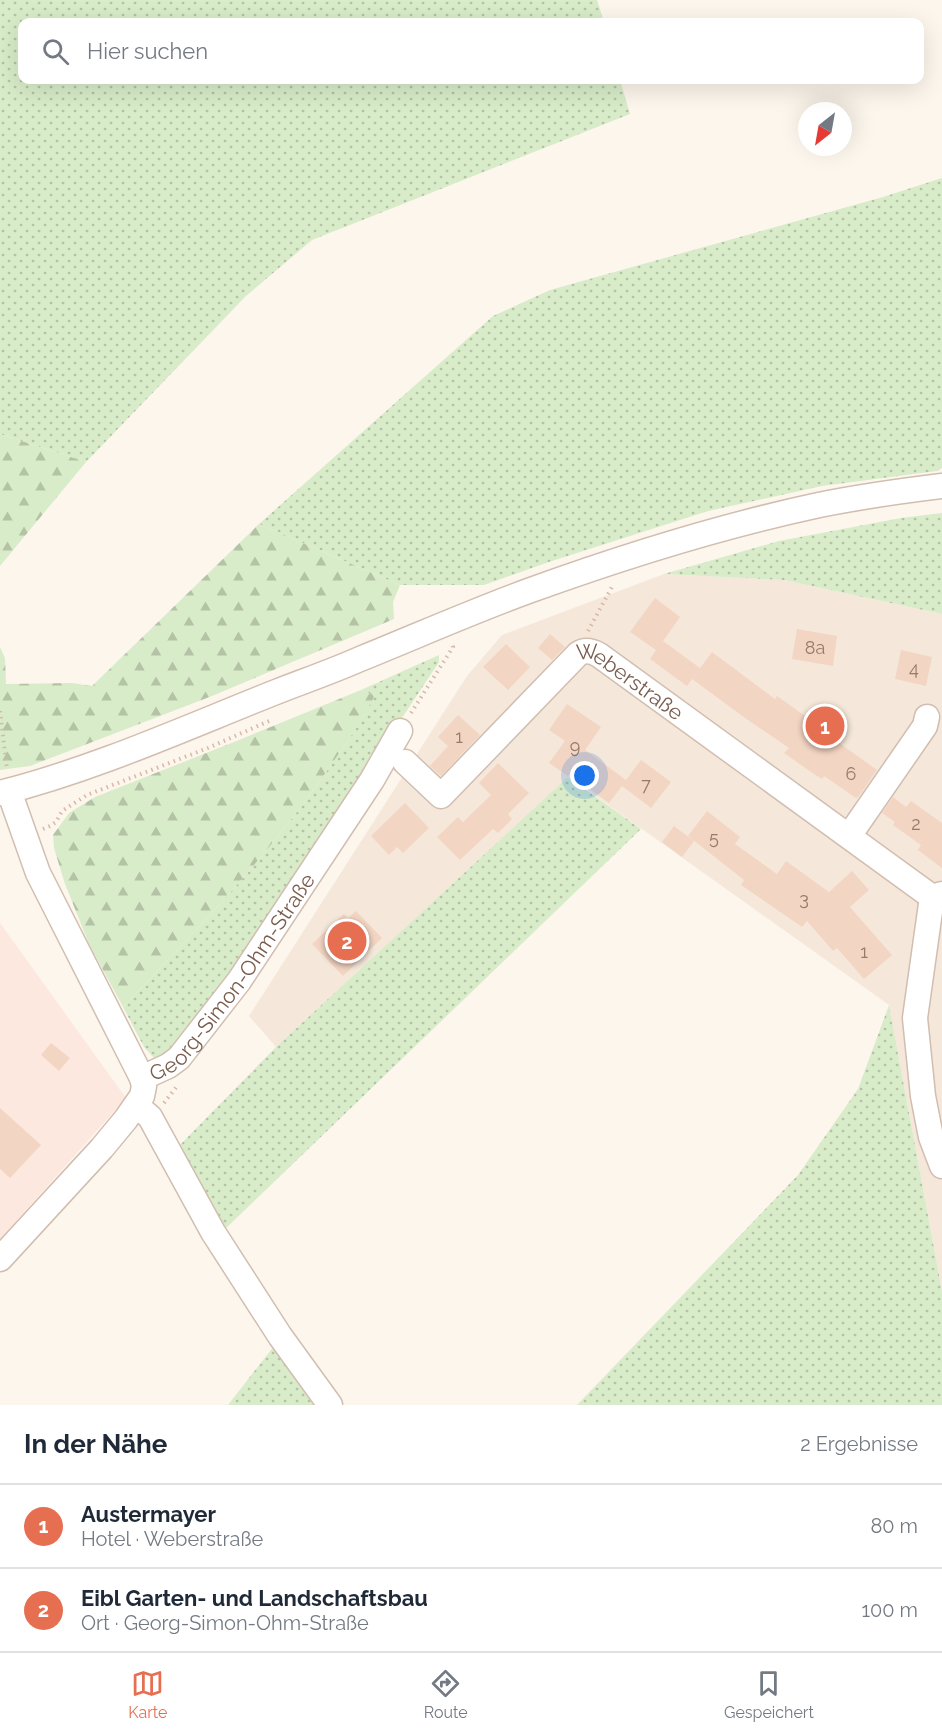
<!DOCTYPE html>
<html lang="de">
<meta charset="utf-8">
<style>
:root{--surface:#fff;--page:#f6f6f7;--text:#1f2937;--muted:#747a83;--line:#e0e1e3;--accent:#e76f51}
body{margin:0;font-family:Raleway,sans-serif;background:var(--page);color:var(--text)}
.compass{position:absolute;left:798px;top:102px;width:54px;height:54px;border-radius:50%;background:var(--surface);box-shadow:0 6px 24px #0002;rotate:211deg}
.you{position:absolute;left:585px;top:776px;width:21px;height:21px;margin:-15px;border:4px solid #fff;border-radius:50%;background:#1a73e8;box-shadow:0 0 0 9px #1a73e833}
.badge{display:grid;place-items:center;width:39px;height:39px;border-radius:50%;background:var(--accent);color:#fff;font-size:20px;font-weight:700}
.pin{position:absolute;translate:-50% -50%;border:3px solid #fff;box-shadow:0 2px 6px #0006}
.list{margin:0;padding:0;list-style:none}
h2{display:flex;justify-content:space-between;align-items:center;height:78px;margin:0;padding:0 24px;font-size:26px}
h2 small{font-size:20px;font-weight:400;color:var(--muted)}
.list li{display:grid;grid-template-columns:39px 1fr auto;gap:18px;align-items:center;box-sizing:border-box;height:84px;padding:0 24px;border-top:2px solid var(--line)}
.list b{display:block;font-size:22px;white-space:nowrap}
.list p{margin:0;font-size:20px;white-space:nowrap;color:var(--muted)}
.list em{font-size:20px;font-style:normal;color:var(--muted)}
.icon{flex:none;width:33px;height:33px;fill:none;stroke:currentColor;stroke-width:2;stroke-linecap:round;stroke-linejoin:round}
.map{position:relative;flex:none;width:942px;height:1405px;overflow:hidden}
.search{position:absolute;background:var(--surface);box-shadow:0 6px 24px #0002;left:18px;right:18px;top:18px;height:66px;display:flex;align-items:center;gap:15px;box-sizing:border-box;padding:0 21px;border-radius:12px;color:var(--muted);font-size:22px}
.sheet{height:246px;background:var(--surface)}
nav{display:flex;justify-content:space-around;align-items:center;box-sizing:border-box;height:84px;border-top:2px solid var(--line);background:var(--surface);font-size:16px;color:var(--muted)}
nav a{display:grid;justify-items:center;gap:3px}
nav .on{color:var(--accent)}
.map>svg:first-child{display:block}
.residential{fill:#f5e8da}
.commercial{fill:#fde8e0}
.grass{fill:url(#grass-dots)}
.forest{fill:url(#forest-firs)}
.building{fill:#f3d5c3}
.lines{fill:none;stroke-linecap:round;stroke-linejoin:round}
.minor-casing{stroke:#d1beb0;stroke-width:27}
.path{stroke:#d9b8a5;stroke-width:4;stroke-dasharray:1.5 4.5;stroke-linecap:butt}
.minor{stroke:#fff;stroke-width:24}
.labels{text-anchor:middle;dominant-baseline:central;stroke-width:4.5;stroke-linejoin:round;paint-order:stroke}
.number-label{font-size:18px;fill:#987a6a}
.street-label{font-size:21px;fill:#7a5c4d;stroke:#fffaf3}
</style>
<div class="map">
<svg width="942" height="1405" viewBox="0 0 942 1405">
<defs>
<pattern id="grass-dots" width="8" height="8" patternUnits="userSpaceOnUse" patternTransform="scale(1.5)"><rect width="8" height="8" fill="#d8ecc9"/><path d="M2 2h.1M6 6h.1" fill="none" stroke="#b4c2a5" stroke-width="1.8" stroke-linecap="round"/></pattern>
<pattern id="forest-firs" width="22" height="20" patternUnits="userSpaceOnUse" patternTransform="scale(1.5)"><rect width="22" height="20" fill="#d8ecc9"/><path d="M5 1l3.5 6h-7zM16 11l3.5 6h-7z" fill="#b4c2a5"/></pattern>
</defs>
<rect width="100%" height="100%" fill="#fdf6ec"/>
<!-- residential -->
<path class="residential" d="M 664,574 L 784,580 L 942,614 L 942,1291 L 889,1005 L 569,777 L 276,1047 L 249,1016 L 467,676 L 502,635 Z"/>
<!-- commercial -->
<path class="commercial" d="M 0,923 L 126,1098 L 0,1239 Z"/>
<!-- grass -->
<g class="grass">
<path d="M 0,0 L 597,0 L 604,22 L 22,22 L 22,80 L 620,80 L 630,114 L 312,240 L 246,296 L 86,462 L 0,434 Z"/>
<path d="M 942,178 L 942,468 L 937,471 L 822,486 L 708,511 L 549,562 L 484,585 L 400,585 L 259,524 L 493,316 L 550,290 L 883,197 Z"/>
<path d="M 942,513 L 942,614 L 784,580 L 664,574 L 779,541 L 901,518 Z"/>
<path d="M 439,655 L 439,662 C 350,796 264,932 164,1058 L 155,1059 L 144,1047 L 123,1007 C 197,930 271,853 331,765 C 347,742 363,720 374,695 L 361,690 Z"/>
<path d="M 568,777 L 641,829 L 220,1234 L 173,1152 L 276,1047 Z"/>
<path d="M 889,1005 L 942,1291 L 942,1405 L 577,1405 L 798,1175 L 858,1089 Z"/>
<path d="M 281,1337 L 322,1393 L 313,1405 L 228,1405 Z"/>
</g>
<!-- forest -->
<g class="forest">
<path d="M 0,434 L 86,462 L 0,566 Z"/>
<path d="M 259,524 L 400,585 L 393,602 L 394,619 L 212,696 L 30,766 L 0,770 L 0,647 L 5,658 L 6,684 L 72,683 L 92,686 Z"/>
<path d="M 361,690 L 375,695 C 363,720 347,742 331,765 C 271,853 197,930 123,1007 L 89,944 L 65,884 L 54,848 L 53,835 L 69,813 L 95,797 L 239,740 Z"/>
</g>
<!-- building -->
<g class="building">
<path d="M 655,598 L 680,617 L 663,641 L 700,668 L 687,686 L 650,659 L 656,650 L 630,632 Z"/>
<path d="M 797,629 L 837,636 L 833,666 L 792,659 Z"/>
<path d="M 550,634 L 565,647 L 552,660 L 538,648 Z"/>
<path d="M 506,644 L 530,667 L 508,690 L 483,667 Z"/>
<path d="M 901,650 L 932,657 L 926,686 L 895,679 Z"/>
<path d="M 712,652 L 775,699 L 777,696 L 808,718 L 816,706 L 844,727 L 835,740 L 877,770 L 859,796 L 856,798 L 824,776 L 822,779 L 811,772 L 784,753 L 789,748 L 745,718 L 692,679 Z"/>
<path d="M 567,704 L 601,727 L 585,750 L 626,780 L 641,760 L 671,782 L 651,808 L 622,786 L 609,803 L 569,774 L 568,776 L 549,763 L 565,741 L 549,730 Z"/>
<path d="M 458,715 L 480,735 L 441,776 L 430,766 L 448,746 L 438,737 Z"/>
<path d="M 498,763 L 529,793 L 508,814 L 512,819 L 498,833 L 493,829 L 460,860 L 437,837 L 458,817 L 463,822 L 491,795 L 479,783 Z"/>
<path d="M 893,797 L 906,807 L 911,801 L 942,823 L 942,868 L 918,850 L 921,845 L 893,825 L 895,822 L 882,813 Z"/>
<path d="M 405,803 L 429,828 L 403,853 L 397,847 L 389,855 L 371,836 Z"/>
<path d="M 707,811 L 740,837 L 735,844 L 777,874 L 786,861 L 829,892 L 852,871 L 869,890 L 850,907 L 892,955 L 864,979 L 837,948 L 833,951 L 807,921 L 802,927 L 741,885 L 744,880 L 688,836 Z"/>
<path d="M 674,826 L 694,841 L 682,857 L 662,842 Z"/>
<path d="M 356,911 L 382,938 L 343,976 L 312,944 L 344,914 L 348,918 Z"/>
<path d="M 51,1043 L 70,1058 L 59,1071 L 41,1055 Z"/>
<path d="M 0,1108 L 41,1145 L 10,1178 L 0,1169 Z"/>
</g>
<g class="lines">
<!-- minor casing -->
<g class="minor-casing">
<g id="minor">
<path id="s1" d="M 405,762 L 441,796 L 578,654 C 585,649 592,651 599,655 L 932,897"/>
<path d="M 0,793 C 95,769 185,728 276,692 C 304,681 333,671 360,659 C 417,636 473,611 531,590 C 625,556 721,526 819,505 C 859,497 901,491 942,486"/>
<path d="M 849,836 L 925,726 L 927,717"/>
<path d="M 942,894 L 932,897 L 915,1018 L 923,1096 L 931,1137 L 942,1166"/>
<path id="s2" d="M 142,1078 L 168,1066 L 179,1058 L 239,981 L 372,780 L 400,731"/>
<path d="M 136,1105 L 150,1117 L 213,1232 L 280,1336 L 330,1405"/>
<path d="M 0,1259 L 102,1148 L 126,1119 L 142,1096 L 144,1086 L 142,1078 L 38,873 L 9,791"/>
</g>
</g>
<!-- path -->
<g class="path">
<path d="M 588,631 L 613,585"/>
<path d="M 0,711 L 7,769"/>
<path d="M 411,713 L 453,647 L 452,643"/>
<path d="M 43,829 L 50,826 L 56,822 L 62,811 L 87,795 L 208,748 L 269,721"/>
<path d="M 164,1103 L 178,1085"/>
</g>
<!-- minor -->
<use href="#minor" class="minor"/>
</g>
<g class="labels">
<!-- number labels -->
<g class="number-label">
<text x="815" y="647">8a</text>
<text x="914" y="668">4</text>
<text x="459" y="736">1</text>
<text x="575" y="746">9</text>
<text x="851" y="773">6</text>
<text x="646" y="784">7</text>
<text x="916" y="823">2</text>
<text x="714" y="837">5</text>
<text x="804" y="898">3</text>
<text x="864" y="951">1</text>
</g>
<!-- street labels -->
<g class="street-label">
<text stroke="none"><textPath href="#s1" startOffset="308">Weberstraße</textPath></text>
<text stroke="none"><textPath href="#s2" startOffset="138">Georg-Simon-Ohm-Straße</textPath></text>
</g>
</g>
</svg>
<svg class="compass" viewBox="-18 -18 36 36"><path d="M0-13l5 13h-10z" fill="#e53935"/><path d="M0 13l5-13h-10z" fill="#747a83"/></svg>
<div class="you"></div>
<div class="pin badge" style="left:825px;top:726px">1</div>
<div class="pin badge" style="left:347px;top:941px">2</div>
<div class="search"><svg class="icon" aria-label="search" viewBox="0 0 24 24"><circle cx="10" cy="10" r="6"/><path d="M15 15l6 6"/></svg>Hier suchen</div>
</div>
<section class="sheet">
<h2>In der Nähe<small>2 Ergebnisse</small></h2>
<ul class="list">
<li><span class="badge">1</span><div><b>Austermayer</b><p>Hotel · Weberstraße</p></div><em>80 m</em></li>
<li><span class="badge">2</span><div><b>Eibl Garten- und Landschaftsbau</b><p>Ort · Georg-Simon-Ohm-Straße</p></div><em>100 m</em></li>
</ul>
</section>
<nav>
<a class="on"><svg class="icon" aria-label="map" viewBox="0 0 24 24"><path d="M3 6l6-2 6 2 6-2v14l-6 2-6-2-6 2zM9 4v14M15 6v14"/></svg>Karte</a>
<a><svg class="icon" aria-label="directions" viewBox="0 0 24 24"><path d="M12 3l9 9-9 9-9-9zM9 14v-3h6M13 9l2 2-2 2"/></svg>Route</a>
<a><svg class="icon" aria-label="saved" viewBox="0 0 24 24"><path d="M7 4h10v16l-5-4-5 4z"/></svg>Gespeichert</a>
</nav>
